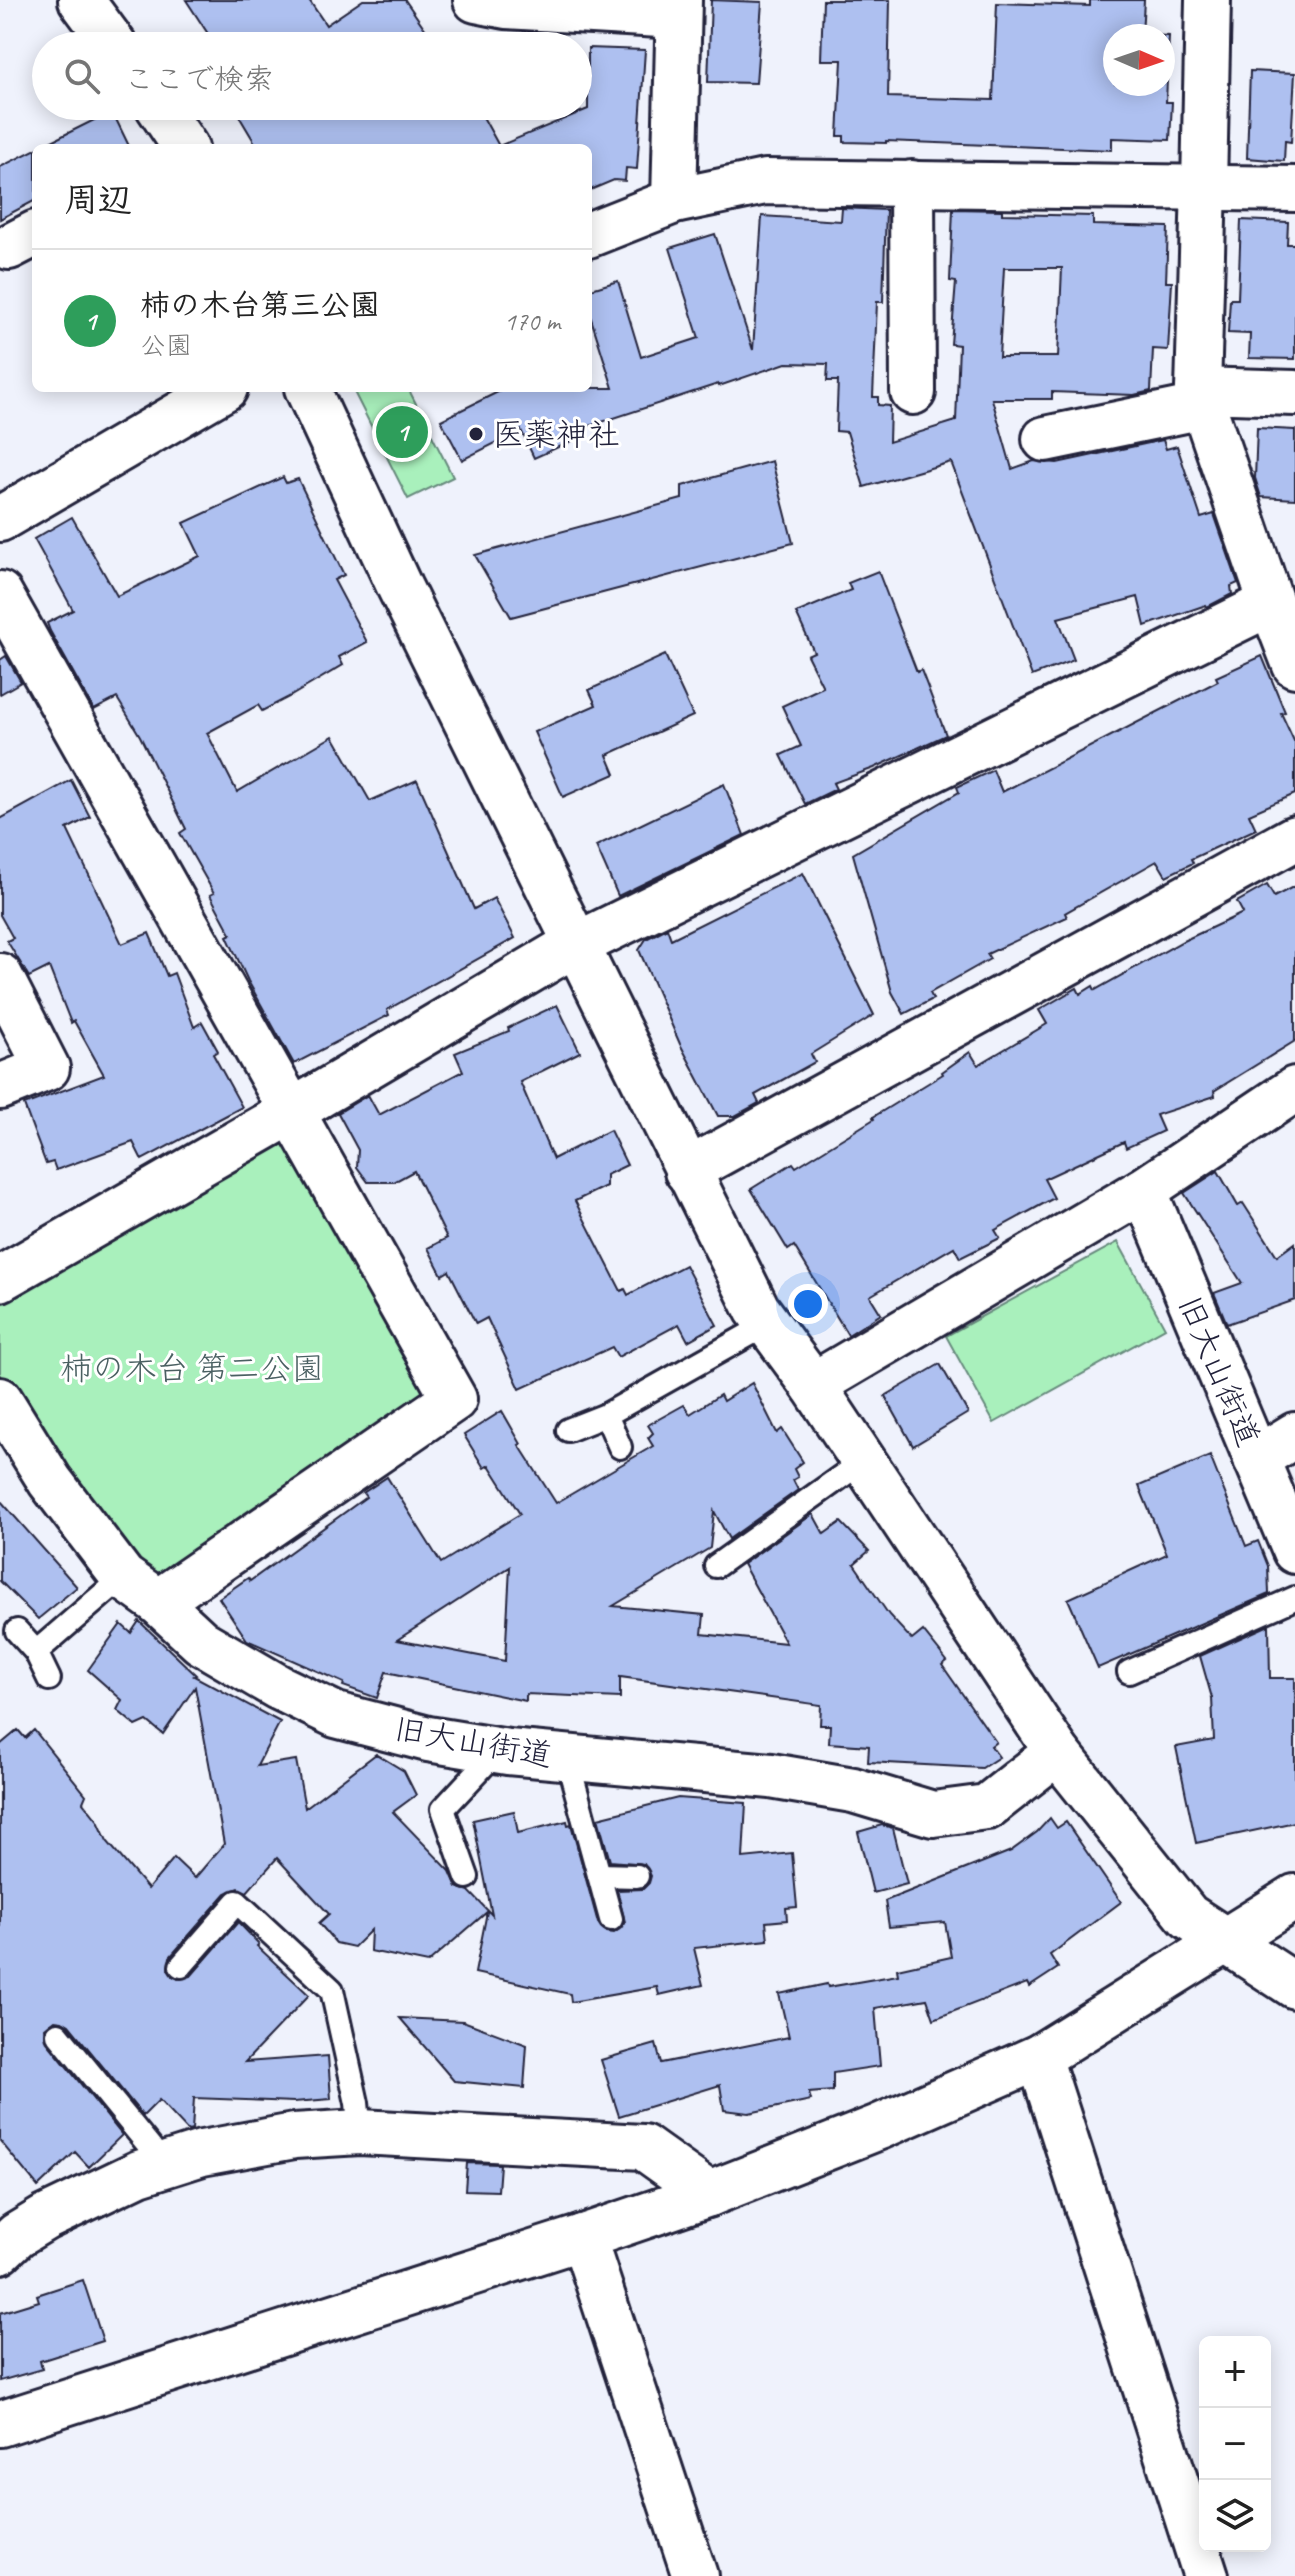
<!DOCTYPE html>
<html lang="ja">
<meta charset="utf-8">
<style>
:root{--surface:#fff;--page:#f6f6f6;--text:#222;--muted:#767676;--line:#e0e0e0;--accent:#22223b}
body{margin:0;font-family:Caveat,"Klee One",sans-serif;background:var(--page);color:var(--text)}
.controls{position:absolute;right:24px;bottom:24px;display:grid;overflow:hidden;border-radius:12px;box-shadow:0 4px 20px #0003}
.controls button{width:72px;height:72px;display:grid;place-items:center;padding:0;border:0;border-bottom:2px solid var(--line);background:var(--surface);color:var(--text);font:40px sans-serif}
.compass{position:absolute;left:1103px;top:24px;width:72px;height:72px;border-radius:50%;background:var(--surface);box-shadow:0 4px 20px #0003;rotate:92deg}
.you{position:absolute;left:808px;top:1304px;width:28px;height:28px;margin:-20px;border:6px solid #fff;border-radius:50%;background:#1a73e8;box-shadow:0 0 0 12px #1a73e833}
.badge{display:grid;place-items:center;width:52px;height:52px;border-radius:50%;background:var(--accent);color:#fff;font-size:26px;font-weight:700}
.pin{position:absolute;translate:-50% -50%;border:4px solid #fff;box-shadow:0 2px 8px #0006}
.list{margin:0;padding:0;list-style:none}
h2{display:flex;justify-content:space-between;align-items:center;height:104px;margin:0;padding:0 32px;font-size:34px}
h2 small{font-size:26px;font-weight:400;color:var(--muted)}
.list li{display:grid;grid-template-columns:52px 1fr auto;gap:24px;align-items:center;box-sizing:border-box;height:144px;padding:0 32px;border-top:2px solid var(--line)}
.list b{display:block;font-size:30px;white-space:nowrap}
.list p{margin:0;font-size:26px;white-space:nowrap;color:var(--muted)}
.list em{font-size:26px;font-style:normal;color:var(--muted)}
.icon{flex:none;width:44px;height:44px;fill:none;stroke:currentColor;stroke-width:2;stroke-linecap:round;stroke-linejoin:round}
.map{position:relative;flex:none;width:1295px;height:2576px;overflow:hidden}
.search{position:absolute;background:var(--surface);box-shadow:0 4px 20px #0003;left:32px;top:32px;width:560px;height:88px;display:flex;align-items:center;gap:20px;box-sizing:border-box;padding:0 28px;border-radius:44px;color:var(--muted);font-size:30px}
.panel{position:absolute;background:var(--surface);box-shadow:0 4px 20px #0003;left:32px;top:144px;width:560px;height:248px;border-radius:12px}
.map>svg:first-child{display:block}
.green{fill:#a9f0bc;stroke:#66897c;stroke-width:2}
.building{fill:#aec0f0;stroke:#22223b;stroke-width:2;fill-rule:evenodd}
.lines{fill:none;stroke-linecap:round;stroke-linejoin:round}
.lane-casing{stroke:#22223b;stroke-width:28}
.street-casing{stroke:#22223b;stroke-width:50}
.secondary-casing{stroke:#22223b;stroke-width:50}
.lane{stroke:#fff;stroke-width:22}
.street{stroke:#fff;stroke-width:44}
.secondary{stroke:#fff;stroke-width:44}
.poi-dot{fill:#22223b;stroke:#fff;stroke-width:3}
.labels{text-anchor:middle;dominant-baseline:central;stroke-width:6;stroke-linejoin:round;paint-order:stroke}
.poi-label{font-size:32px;fill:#22223b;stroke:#fff;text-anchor:start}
.park-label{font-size:32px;fill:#4a6062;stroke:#fff}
.street-label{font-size:32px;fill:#22223b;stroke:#fff}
</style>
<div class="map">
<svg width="1295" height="2576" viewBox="0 0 1295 2576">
<rect width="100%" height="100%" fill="#eff2fc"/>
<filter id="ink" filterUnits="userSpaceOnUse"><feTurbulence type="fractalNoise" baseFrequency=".0125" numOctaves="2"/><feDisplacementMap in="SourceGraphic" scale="16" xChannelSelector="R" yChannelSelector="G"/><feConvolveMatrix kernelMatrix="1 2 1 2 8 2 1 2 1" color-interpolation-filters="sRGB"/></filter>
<g filter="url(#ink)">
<!-- green -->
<g class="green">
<path d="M 352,388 L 408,388 L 453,477 L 408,499 Z"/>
<path d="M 291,1112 L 454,1399 L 158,1602 L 0,1400 L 0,1279 Z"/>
<path d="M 1118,1242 L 1165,1328 L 994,1423 L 946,1336 Z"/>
</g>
<!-- building -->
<g class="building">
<path d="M 186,0 L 309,0 L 326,25 L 363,0 L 405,0 L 437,46 L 216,46 Z"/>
<path d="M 711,0 L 762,2 L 756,83 L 708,82 Z"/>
<path d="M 823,0 L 890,0 L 888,97 L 993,100 L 997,3 L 1090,6 L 1090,0 L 1144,0 L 1142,35 L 1169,36 L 1166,102 L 1172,102 L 1170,140 L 1112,138 L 1112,150 L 886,141 L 886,143 L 844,142 L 844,136 L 838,136 L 842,60 L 821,60 ZM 1115,36 L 1163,36 L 1163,84 L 1115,84 Z"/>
<path d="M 588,48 L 645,50 L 637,169 L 626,168 L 625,181 L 614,180 L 588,191 L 588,148 L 258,148 L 233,106 L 477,106 L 499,146 L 588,109 Z"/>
<path d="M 1250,71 L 1295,73 L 1291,142 L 1285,141 L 1284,161 L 1247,158 Z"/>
<path d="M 112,111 L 130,148 L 38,148 Z"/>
<path d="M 36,149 L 36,200 L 0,219 L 0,167 Z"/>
<path d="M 842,208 L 886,210 L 883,302 L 877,302 L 873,397 L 878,397 L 878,405 L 890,406 L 889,442 L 956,421 L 959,345 L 951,344 L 956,282 L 950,281 L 953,209 L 1002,210 L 1002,214 L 1093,216 L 1093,225 L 1168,227 L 1166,282 L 1172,282 L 1168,350 L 1153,349 L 1151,391 L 1134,395 L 1052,392 L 1052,399 L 992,399 L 1012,469 L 1034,461 L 1057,463 L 1163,440 L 1166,449 L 1177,446 L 1201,518 L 1214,514 L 1238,583 L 1231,586 L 1232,594 L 1207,607 L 1206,605 L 1145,626 L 1138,597 L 1058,618 L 1074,660 L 1032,676 L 951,462 L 864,487 L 847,432 L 836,431 L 838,381 L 827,381 L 828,364 L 786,363 L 719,386 L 718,384 L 580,429 L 583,436 L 534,458 L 521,430 L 462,460 L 441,420 L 506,388 L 613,388 L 588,309 L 588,290 L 618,281 L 641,357 L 699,338 L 670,248 L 715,234 L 753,350 L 762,216 L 841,221 ZM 1004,268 L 1062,268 L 1058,357 L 999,357 Z"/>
<path d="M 1241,220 L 1288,222 L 1287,244 L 1295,244 L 1295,359 L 1249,358 L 1250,334 L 1228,333 L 1230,299 L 1238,299 Z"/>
<path d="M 1257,428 L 1295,430 L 1295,499 L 1261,497 L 1255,478 Z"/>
<path d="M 772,461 L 793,543 L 511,617 L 475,555 L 682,499 L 682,486 Z"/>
<path d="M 283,477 L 286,483 L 298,479 L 344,575 L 334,580 L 367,642 L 339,657 L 343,665 L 291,696 L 262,711 L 258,705 L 207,733 L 237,792 L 333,736 L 370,801 L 417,780 L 474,909 L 494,898 L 515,938 L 387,1010 L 389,1015 L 294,1064 L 248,981 L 227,936 L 231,934 L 210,895 L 214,893 L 180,833 L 186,829 L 140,736 L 117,698 L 94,710 L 50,631 L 47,623 L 73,610 L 34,539 L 72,517 L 117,596 L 200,556 L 184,523 Z"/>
<path d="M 878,571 L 917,672 L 921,670 L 946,735 L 874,768 L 833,783 L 836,789 L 805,804 L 781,755 L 801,746 L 782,706 L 823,687 L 807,655 L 814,652 L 796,613 L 851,590 L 848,583 Z"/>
<path d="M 665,655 L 693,716 L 607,755 L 615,774 L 563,797 L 534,732 L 596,705 L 589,690 Z"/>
<path d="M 6,656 L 21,682 L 0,694 L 0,660 Z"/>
<path d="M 1262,656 L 1285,712 L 1281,713 L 1295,743 L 1295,794 L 1249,814 L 1256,829 L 1191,859 L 1193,863 L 1166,876 L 1157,861 L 1065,913 L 1067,917 L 987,954 L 990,959 L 930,993 L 933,999 L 904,1014 L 892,992 L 853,854 L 959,792 L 957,787 L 993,770 L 1002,792 L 1218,681 L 1216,677 Z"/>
<path d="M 71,780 L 90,817 L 67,829 L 122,944 L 149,933 L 167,976 L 174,973 L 194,1027 L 202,1022 L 218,1051 L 213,1054 L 242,1107 L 142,1160 L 133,1142 L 56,1170 L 53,1162 L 46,1164 L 24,1105 L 104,1075 L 74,1021 L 71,1023 L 49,967 L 29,977 L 7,941 L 13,938 L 0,915 L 0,819 Z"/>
<path d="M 724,784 L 744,835 L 618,896 L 596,846 Z"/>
<path d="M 803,873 L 874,1015 L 811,1054 L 815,1062 L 755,1095 L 759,1103 L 735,1116 L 718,1116 L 680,1044 L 639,950 L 646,939 L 667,928 L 671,939 Z"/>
<path d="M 1267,885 L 1274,897 L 1295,886 L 1295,1041 L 1214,1091 L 1215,1096 L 1156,1115 L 1163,1131 L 1126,1148 L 1124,1142 L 1044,1179 L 1054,1198 L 995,1230 L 1000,1238 L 960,1258 L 954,1247 L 870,1296 L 881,1314 L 848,1335 L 794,1246 L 788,1250 L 751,1189 L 793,1163 L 796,1167 L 874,1119 L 873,1117 L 943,1074 L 942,1072 L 970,1052 L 978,1065 L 1047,1024 L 1039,1010 L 1077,988 L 1080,994 L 1093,986 L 1095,990 L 1183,941 L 1243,913 L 1237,902 Z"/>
<path d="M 557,1005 L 580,1052 L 520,1082 L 553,1159 L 610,1130 L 627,1165 L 606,1175 L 606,1186 L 575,1201 L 621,1291 L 625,1289 L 628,1295 L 685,1265 L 717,1325 L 688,1341 L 679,1324 L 618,1357 L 612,1347 L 520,1389 L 487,1318 L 476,1324 L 449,1271 L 442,1275 L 428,1248 L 447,1238 L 414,1171 L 394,1182 L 368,1182 L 357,1167 L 358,1150 L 338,1113 L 368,1095 L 379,1115 L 463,1071 L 455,1053 L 509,1031 L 508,1028 Z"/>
<path d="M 1218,1171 L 1238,1206 L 1243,1203 L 1277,1256 L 1295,1243 L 1295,1300 L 1227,1324 L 1214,1293 L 1242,1283 L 1184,1193 Z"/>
<path d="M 940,1364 L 968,1413 L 913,1446 L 885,1396 Z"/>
<path d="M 752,1383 L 777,1433 L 782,1429 L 803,1462 L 794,1469 L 798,1477 L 793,1480 L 798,1490 L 729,1539 L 714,1511 L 710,1548 L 613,1606 L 704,1615 L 702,1634 L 786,1643 L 743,1564 L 813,1514 L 824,1534 L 841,1522 L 869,1551 L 854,1564 L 889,1615 L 912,1640 L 923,1631 L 947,1661 L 942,1665 L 996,1742 L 991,1746 L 999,1757 L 982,1768 L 868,1762 L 869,1746 L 829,1743 L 830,1725 L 820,1725 L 821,1705 L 620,1677 L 620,1698 L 526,1694 L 526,1701 L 386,1672 L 377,1698 L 343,1686 L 344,1683 L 247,1640 L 219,1598 L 248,1578 L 250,1581 L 366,1497 L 363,1493 L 387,1477 L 441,1563 L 520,1514 L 489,1465 L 484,1468 L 464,1435 L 502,1411 L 521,1444 L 519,1445 L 556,1503 L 653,1446 L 648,1438 L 653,1433 L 648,1425 L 684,1405 L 690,1414 L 720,1395 L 723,1401 ZM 510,1567 L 505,1661 L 397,1640 Z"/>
<path d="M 1210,1456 L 1246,1546 L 1258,1541 L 1268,1566 L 1269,1594 L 1098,1668 L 1068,1599 L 1167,1554 L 1139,1486 Z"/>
<path d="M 0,1500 L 77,1587 L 38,1619 L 0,1581 Z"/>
<path d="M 139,1621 L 196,1675 L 194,1676 L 280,1722 L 257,1766 L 296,1760 L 305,1808 L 376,1754 L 404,1771 L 416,1795 L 393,1812 L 450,1871 L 457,1887 L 469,1891 L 492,1915 L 473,1820 L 514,1811 L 518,1833 L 567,1821 L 568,1825 L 571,1824 L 598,1923 L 607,1932 L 614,1933 L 621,1928 L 625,1922 L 617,1890 L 643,1889 L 649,1883 L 651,1876 L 644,1864 L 610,1861 L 598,1818 L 678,1798 L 746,1803 L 743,1858 L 792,1853 L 797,1907 L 786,1908 L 787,1920 L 766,1922 L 768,1940 L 694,1948 L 703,1985 L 659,1995 L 657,1987 L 571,2002 L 570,1994 L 475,1973 L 487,1912 L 428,1963 L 370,1951 L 371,1930 L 354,1947 L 336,1943 L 319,1923 L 329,1914 L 277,1858 L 247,1892 L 239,1888 L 226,1893 L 170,1957 L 168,1970 L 178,1979 L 191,1976 L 238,1922 L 259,1944 L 257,1946 L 309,1995 L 245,2062 L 328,2056 L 331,2099 L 294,2102 L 194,2098 L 192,2130 L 188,2131 L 159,2100 L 143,2116 L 69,2025 L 62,2021 L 55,2020 L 45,2028 L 47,2042 L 122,2135 L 89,2167 L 75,2152 L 38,2187 L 0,2141 L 0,1745 L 18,1730 L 25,1738 L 34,1730 L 86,1795 L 83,1802 L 98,1821 L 107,1841 L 148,1889 L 174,1858 L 195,1878 L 224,1844 L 195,1687 L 163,1734 L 147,1721 L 136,1726 L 117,1710 L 122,1700 L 88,1670 L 121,1624 L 131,1633 Z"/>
<path d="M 1269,1625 L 1270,1678 L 1295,1678 L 1295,1822 L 1196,1843 L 1176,1747 L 1214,1740 L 1212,1698 L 1200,1656 Z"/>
<path d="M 1050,1818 L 1057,1828 L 1066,1822 L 1121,1902 L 1050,1955 L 1058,1968 L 1029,1987 L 1027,1983 L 934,2019 L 927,1999 L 875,2008 L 880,2066 L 833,2073 L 833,2091 L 809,2093 L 811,2100 L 749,2113 L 724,2110 L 720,2085 L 619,2116 L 601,2060 L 656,2044 L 661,2063 L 789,2037 L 779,1994 L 827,1984 L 828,1987 L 898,1975 L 897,1969 L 951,1957 L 945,1922 L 889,1927 L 885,1901 L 1011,1851 L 1037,1832 Z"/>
<path d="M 882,1825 L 893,1828 L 907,1884 L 873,1893 L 858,1832 Z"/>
<path d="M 400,2018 L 463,2021 L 527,2045 L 524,2088 L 454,2081 Z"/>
<path d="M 467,2163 L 500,2164 L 498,2191 L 465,2190 Z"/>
<path d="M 83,2280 L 103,2341 L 40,2361 L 42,2369 L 0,2381 L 0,2313 L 39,2301 L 37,2295 Z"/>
</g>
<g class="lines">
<!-- lane casing -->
<g class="lane-casing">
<g id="lane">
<path d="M 606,1415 L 620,1447"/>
<path d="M 568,1430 L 606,1415 L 768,1324"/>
<path d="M 716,1566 L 863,1461"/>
<path d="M 17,1631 L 36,1652 L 49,1679"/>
<path d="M 36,1652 L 123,1577"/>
<path d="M 1129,1672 L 1295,1598"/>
<path d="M 567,1758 L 611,1919"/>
<path d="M 599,1875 L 637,1876"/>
<path d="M 467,1877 L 443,1809 L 498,1750"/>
<path d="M 181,1966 L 237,1902 L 332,1990 L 357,2103 L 360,2132"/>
<path d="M 58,2034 L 151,2148 L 159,2166"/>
</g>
</g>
<!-- street casing -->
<g class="street-casing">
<g id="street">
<path d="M 476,0 L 506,6 L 678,16"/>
<path d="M 912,183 L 913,392"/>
<path d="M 1204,186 L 1198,390 L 1271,603 L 1295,665"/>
<path d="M 674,201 L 679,0"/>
<path d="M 9,247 L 36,233"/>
<path d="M 1198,390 L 1295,393"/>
<path d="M 1045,439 L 1204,406"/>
<path d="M 0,519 L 225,388"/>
<path d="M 0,594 L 454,1399 L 158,1602"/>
<path d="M 0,976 L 47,1068 L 0,1087"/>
<path d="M 687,1171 L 1295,838"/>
<path d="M 1144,1190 L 1295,1551"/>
<path d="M 0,1279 L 291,1112 L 558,954 L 1271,603"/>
<path d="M 813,1385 L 1144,1190 L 1295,1089"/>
<path d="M 1256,1459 L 1295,1435"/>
<path d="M 1039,2057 L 1206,2576"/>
<path d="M 583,2237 L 695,2576"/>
<path d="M 0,2251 L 17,2235 L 45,2218 L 139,2173 L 202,2153 L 294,2136 L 360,2132 L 643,2147 L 709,2194"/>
</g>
</g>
<!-- secondary casing -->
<g class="secondary-casing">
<g id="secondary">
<path d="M 81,0 L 115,46"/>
<path d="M 158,106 L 186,148"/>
<path d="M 1204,186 L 1208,0"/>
<path d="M 588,235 L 674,201 L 765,182 L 1295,189"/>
<path d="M 307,388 L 400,588 L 757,1309 L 813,1385 L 1057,1752 L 1188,1916 L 1295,1986"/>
<path d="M 0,1400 L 50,1481 L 123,1577 L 158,1602 L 201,1642 L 278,1687 L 336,1715 L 428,1739 L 508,1752 L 771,1776 L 853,1790 L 933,1814 L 987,1807 L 1057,1752"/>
<path d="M 0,2424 L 583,2237 L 709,2194 L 879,2127 L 1039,2057 L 1295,1897"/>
</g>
</g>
<!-- lane -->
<use href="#lane" class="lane"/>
<!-- street -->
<use href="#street" class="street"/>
<!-- secondary -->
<use href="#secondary" class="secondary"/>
</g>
</g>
<!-- markers -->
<circle class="poi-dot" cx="476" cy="434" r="8"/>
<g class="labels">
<!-- poi labels -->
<g class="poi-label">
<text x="492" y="434">医薬神社</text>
</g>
<!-- park labels -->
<g class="park-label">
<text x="192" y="1368">柿の木台 第二公園</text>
</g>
<!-- street labels -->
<g class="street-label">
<text transform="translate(1219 1371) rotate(67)">旧大山街道</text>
<text transform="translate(473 1742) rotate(10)">旧大山街道</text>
</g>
</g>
</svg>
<div class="controls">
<button>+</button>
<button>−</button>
<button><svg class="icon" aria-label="layers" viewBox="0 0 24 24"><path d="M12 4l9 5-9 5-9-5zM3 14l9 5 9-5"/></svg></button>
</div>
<svg class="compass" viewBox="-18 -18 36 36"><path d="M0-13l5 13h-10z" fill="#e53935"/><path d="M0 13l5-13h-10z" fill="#767676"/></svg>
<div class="you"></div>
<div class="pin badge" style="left:402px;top:432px;background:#2e9e5b">1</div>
<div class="search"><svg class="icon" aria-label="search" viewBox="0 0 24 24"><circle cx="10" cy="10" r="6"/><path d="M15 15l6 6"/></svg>ここで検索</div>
<section class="panel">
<h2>周辺<small></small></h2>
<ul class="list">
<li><span class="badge" style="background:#2e9e5b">1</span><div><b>柿の木台第三公園</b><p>公園</p></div><em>170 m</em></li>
</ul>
</section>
</div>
